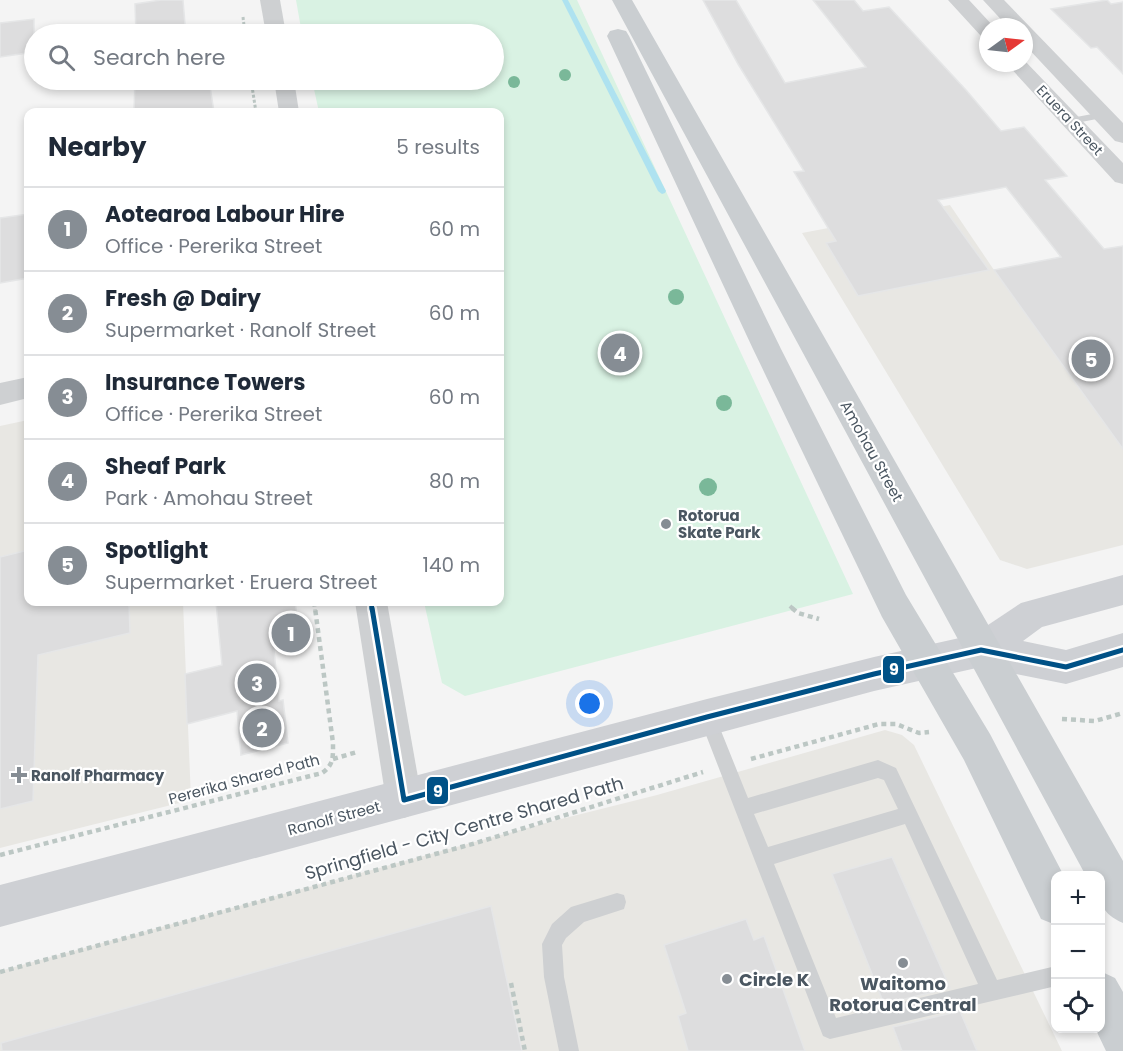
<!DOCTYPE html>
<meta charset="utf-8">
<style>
:root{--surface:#fff;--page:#f2f2f3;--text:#1f2937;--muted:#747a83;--line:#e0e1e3;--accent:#868d94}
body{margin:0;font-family:Poppins,sans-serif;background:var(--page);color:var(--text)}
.controls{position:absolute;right:18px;bottom:18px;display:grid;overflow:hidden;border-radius:12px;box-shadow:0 3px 9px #0003}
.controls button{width:54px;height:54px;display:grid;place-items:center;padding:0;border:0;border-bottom:2px solid var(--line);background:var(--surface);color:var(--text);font:30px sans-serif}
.compass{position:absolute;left:979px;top:18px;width:54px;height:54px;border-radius:50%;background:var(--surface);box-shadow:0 3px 9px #0003;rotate:75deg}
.you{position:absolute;left:590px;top:704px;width:21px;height:21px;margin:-15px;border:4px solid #fff;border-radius:50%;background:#1a73e8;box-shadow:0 0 0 9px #1a73e833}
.badge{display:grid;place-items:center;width:39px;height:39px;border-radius:50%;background:var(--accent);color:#fff;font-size:20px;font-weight:700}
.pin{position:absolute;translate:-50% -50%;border:3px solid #fff;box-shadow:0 2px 6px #0006}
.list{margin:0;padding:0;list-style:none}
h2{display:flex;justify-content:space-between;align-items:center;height:78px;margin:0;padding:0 24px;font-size:26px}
h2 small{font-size:20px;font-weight:400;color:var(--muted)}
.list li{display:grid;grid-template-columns:39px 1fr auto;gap:18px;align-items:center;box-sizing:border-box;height:84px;padding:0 24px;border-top:2px solid var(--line)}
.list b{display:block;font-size:22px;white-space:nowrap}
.list p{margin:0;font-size:20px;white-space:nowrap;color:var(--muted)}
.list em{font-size:20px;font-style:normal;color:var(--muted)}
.icon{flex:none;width:33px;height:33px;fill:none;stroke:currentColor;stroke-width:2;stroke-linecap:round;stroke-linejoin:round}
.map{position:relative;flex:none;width:1123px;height:1051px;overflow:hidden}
.search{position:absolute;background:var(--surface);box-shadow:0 3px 9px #0003;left:24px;top:24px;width:480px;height:66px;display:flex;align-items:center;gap:15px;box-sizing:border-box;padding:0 21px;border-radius:33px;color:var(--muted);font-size:22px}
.panel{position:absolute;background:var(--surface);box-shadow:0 3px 9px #0003;left:24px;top:108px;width:480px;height:498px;border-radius:12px}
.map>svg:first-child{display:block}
.commercial{fill:#e8e7e3}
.green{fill:#d9f2e3}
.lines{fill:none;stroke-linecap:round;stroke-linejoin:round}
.stream{fill:#aee2f0;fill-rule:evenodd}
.building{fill:#ddddde;stroke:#e5e6e7;stroke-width:1.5}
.path-far2{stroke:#bcc7c4;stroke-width:3;stroke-dasharray:3 2;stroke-linecap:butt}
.path-far1{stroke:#bcc7c4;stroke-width:4;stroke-dasharray:4.5 3;stroke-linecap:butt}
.path{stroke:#bcc7c4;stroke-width:4.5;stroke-dasharray:5 4;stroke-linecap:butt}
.lane{fill:#ced0d2;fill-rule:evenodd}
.street{fill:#ced0d2;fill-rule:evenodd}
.secondary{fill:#ced0d4;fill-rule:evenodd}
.primary{fill:#caced1;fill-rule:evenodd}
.bus-1-far1-casing{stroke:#fff;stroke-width:9}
.bus-1-casing{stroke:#fff;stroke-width:10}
.bus-1-far1{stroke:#005186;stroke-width:4.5}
.bus-1{stroke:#005186;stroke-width:5}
.tree{fill:#7ab899}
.poi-dot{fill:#868d94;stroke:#fff;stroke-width:2}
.labels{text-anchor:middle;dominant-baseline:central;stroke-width:4.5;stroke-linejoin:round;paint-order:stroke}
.far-street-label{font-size:14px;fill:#4a5661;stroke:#fff}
.street-label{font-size:15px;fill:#4a5661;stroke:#fff}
.poi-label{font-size:15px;font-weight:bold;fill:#4a5661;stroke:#fff;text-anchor:start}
.near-street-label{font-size:18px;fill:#4a5661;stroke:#fff}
.near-poi-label{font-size:18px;font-weight:bold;fill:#4a5661;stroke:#fff;text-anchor:start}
.line-badge{stroke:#fff;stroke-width:2}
.badge-label{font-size:16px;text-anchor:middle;font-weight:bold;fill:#fff}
</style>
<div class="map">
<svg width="1123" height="1051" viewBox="0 0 1123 1051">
<rect width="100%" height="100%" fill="#f4f4f4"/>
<!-- commercial -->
<g class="commercial">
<path d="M 950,205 L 994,270 L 1123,246 L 1123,545 L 1027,569 L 1000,560 L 802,233 Z"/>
<path d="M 28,420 L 28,602 L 183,602 L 191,800 L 0,848 L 0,426 Z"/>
<path d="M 885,730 L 902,735 L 914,745 L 1062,1051 L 0,1051 L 0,971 L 549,822 L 657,795 Z"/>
</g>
<!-- green -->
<path class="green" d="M 296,0 L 577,0 L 853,594 L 465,696 L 442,683 L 424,602 L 500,602 L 500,112 L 319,112 L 312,80 L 494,80 L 494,34 L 302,34 Z"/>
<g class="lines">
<!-- stream -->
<path class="stream" d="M 562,0 L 568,0 L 666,191 L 665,193 L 662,194 L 658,191 Z"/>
</g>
<!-- building -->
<g class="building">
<path d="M 161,0 L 183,0 L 185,25 L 181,26 L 181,31 L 136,34 L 135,4 Z"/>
<path d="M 703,0 L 736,0 L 785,83 L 866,67 L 813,0 L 854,0 L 863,11 L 889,7 L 966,90 L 1001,131 L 1024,127 L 1067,176 L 1045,180 L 1104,249 L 1123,246 L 1123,449 L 994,270 L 1061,257 L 1006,187 L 938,200 L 989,270 L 858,296 L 826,243 L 836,241 L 794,172 L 804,171 L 738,64 Z"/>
<path d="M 1107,0 L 1111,4 L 1123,2 L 1123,74 L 1097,47 L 1091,48 L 1051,9 Z"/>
<path d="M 34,19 L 34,52 L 0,57 L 0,23 Z"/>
<path d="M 135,80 L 209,80 L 214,112 L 134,112 Z"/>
<path d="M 28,214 L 28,278 L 0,283 L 0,218 Z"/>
<path d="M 28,550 L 28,602 L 129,602 L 130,633 L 38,655 L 33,801 L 0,809 L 0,557 Z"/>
<path d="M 216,602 L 295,602 L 301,643 L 274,650 L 279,701 L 283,700 L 288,743 L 241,755 L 237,711 L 187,724 L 185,674 L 222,665 Z"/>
<path d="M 892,857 L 950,988 L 884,1004 L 832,874 Z"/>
<path d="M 491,906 L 522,1051 L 2,1051 L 1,1043 Z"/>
<path d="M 746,919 L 754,940 L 764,936 L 805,1051 L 688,1051 L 678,1016 L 686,1013 L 664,945 Z"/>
<path d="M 960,1011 L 977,1051 L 902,1051 L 893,1027 Z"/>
</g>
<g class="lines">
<!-- path-far2 -->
<g class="path-far2">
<path d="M 243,17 L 245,34"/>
<path d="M 251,80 L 256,112"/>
</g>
<!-- path-far1 -->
<g class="path-far1">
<path d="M 314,602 L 315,610"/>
<path d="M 790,606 L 794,610"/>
</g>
<!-- path -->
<g class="path">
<path d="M 792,608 L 798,613 L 819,619"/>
<path d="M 1062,719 L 1095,721 L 1123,713"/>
<path d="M 333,759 L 357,752"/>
<path d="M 751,759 L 879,724 L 896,724 L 919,733 L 929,732"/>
<path d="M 0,855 L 322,773 C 334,765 333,756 333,743 L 315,608"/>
<path d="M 0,972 L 476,843 L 703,772"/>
<path d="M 511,983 L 525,1051"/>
</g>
<!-- lane -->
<g class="lane">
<path d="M 1103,112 L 1108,115 L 1107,117 L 1071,124 L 1066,121 L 1071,118 Z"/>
<path d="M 707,709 L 713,711 L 748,798 L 878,760 L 896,768 L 997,980 L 1056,966 L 1056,986 L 830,1039 L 823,1036 L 699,717 L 701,711 ZM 878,778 L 884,780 L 898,809 L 768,847 L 754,814 ZM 905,824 L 978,984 L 836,1018 L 774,864 Z"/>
<path d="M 617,893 L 624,895 L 626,902 L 624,909 L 584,922 L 566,938 L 562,945 L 564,977 L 579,1051 L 559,1051 L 544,977 L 542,944 L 552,924 L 571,907 Z"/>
</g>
<!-- street -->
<g class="street">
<path d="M 260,0 L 280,0 L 286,34 L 266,34 Z"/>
<path d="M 948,0 L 969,0 L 994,27 L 988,27 L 988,38 L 981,36 Z"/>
<path d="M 983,0 L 1004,0 L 1123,123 L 1123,143 L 1115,141 L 1024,44 L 1024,27 L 1008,27 Z"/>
<path d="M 1024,60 L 1123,163 L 1123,184 L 1115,182 L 1006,63 L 1024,63 Z"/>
<path d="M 274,80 L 294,80 L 299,112 L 279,112 Z"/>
<path d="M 28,377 L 28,398 L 0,405 L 0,383 Z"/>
<path d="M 355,602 L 387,602 L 422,800 L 417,813 L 404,818 L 391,813 L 386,800 Z"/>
</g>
<!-- secondary -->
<path class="secondary" d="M 1123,575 L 1123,605 L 1042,627 L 1023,641 L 1066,650 L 1123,633 L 1123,667 L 1066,684 L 981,667 L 874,691 L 0,927 L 0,885 L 707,699 L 874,657 L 973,635 L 1021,603 Z"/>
<!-- primary -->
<g class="primary">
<path d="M 612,0 L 632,0 L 1123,861 L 1123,923 C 1098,912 1100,900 1100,876 L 1086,876 Z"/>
<path d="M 618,29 L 626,31 L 629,36 L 781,349 L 906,595 L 990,734 L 1064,876 L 1056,876 L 1056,925 L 1041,919 L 964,760 L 882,617 L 753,349 L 607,36 L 610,31 Z"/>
<path d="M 1100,971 L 1115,978 L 1123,992 L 1123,1051 L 1106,1051 L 1095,1028 L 1100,1028 Z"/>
</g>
<!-- bus-1-far1 casing -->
<g class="bus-1-far1-casing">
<path id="bus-1-far1" d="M 371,602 L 372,610"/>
</g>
<!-- bus-1 casing -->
<g class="bus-1-casing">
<path id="bus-1" d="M 372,608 L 404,800 L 707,717 L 874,674 L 981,650 L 1066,667 L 1123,650"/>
</g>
<!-- bus-1-far1 -->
<use href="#bus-1-far1" class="bus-1-far1"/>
<!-- bus-1 -->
<use href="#bus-1" class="bus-1"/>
</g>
<!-- trees -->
<g class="tree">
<circle cx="565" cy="75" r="6"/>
<circle cx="514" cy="82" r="6"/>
<circle cx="676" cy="297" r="8"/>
<circle cx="724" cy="403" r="8"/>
<circle cx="708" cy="487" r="9"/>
</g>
<!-- markers -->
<g class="poi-dot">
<circle cx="666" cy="524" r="6"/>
<path d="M16 766h6v6h6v6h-6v6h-6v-6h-6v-6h6z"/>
<circle cx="903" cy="963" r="6"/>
<circle cx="727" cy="979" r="6"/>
</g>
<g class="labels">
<!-- far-street labels -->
<g class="far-street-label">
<text transform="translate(1070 120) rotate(47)">Eruera Street</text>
</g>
<!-- street labels -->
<g class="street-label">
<text transform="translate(872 451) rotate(61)">Amohau Street</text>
<text transform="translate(244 779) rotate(-15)">Pererika Shared Path</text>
<text transform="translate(334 818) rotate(-15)">Ranolf Street</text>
</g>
<!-- poi labels -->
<g class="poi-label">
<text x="678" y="515">Rotorua<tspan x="678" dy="17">Skate Park</tspan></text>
<text x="31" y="775">Ranolf Pharmacy</text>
</g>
<!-- near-street labels -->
<g class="near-street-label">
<text transform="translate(464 828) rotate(-16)">Springfield - City Centre Shared Path</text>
</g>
<!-- near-poi labels -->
<g class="near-poi-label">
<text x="739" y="979">Circle K</text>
<text x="903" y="983" text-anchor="middle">Waitomo<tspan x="903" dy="21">Rotorua Central</tspan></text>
</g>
</g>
<g class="line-badge">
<rect x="882" y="655" width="23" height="29" rx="6" fill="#005186"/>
<rect x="426" y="776" width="23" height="29" rx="6" fill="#005186"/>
</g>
<g class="badge-label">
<text x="894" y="675">9</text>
<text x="438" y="797">9</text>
</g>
</svg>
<div class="controls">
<button>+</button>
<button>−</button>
<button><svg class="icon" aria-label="locate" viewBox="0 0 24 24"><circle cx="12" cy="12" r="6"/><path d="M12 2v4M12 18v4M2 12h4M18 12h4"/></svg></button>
</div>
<svg class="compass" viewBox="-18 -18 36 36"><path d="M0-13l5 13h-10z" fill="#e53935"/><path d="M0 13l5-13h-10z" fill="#747a83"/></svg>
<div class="you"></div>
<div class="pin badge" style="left:291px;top:633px">1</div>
<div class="pin badge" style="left:262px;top:728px">2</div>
<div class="pin badge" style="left:257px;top:683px">3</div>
<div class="pin badge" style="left:620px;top:353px">4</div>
<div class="pin badge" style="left:1091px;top:359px">5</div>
<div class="search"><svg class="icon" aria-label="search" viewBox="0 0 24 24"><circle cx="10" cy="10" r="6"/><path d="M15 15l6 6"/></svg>Search here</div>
<section class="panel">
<h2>Nearby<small>5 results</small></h2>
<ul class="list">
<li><span class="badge">1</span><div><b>Aotearoa Labour Hire</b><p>Office · Pererika Street</p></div><em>60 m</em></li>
<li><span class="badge">2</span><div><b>Fresh @ Dairy</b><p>Supermarket · Ranolf Street</p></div><em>60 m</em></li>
<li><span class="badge">3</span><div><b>Insurance Towers</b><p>Office · Pererika Street</p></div><em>60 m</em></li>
<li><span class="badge">4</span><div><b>Sheaf Park</b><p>Park · Amohau Street</p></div><em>80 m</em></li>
<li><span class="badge">5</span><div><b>Spotlight</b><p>Supermarket · Eruera Street</p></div><em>140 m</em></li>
</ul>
</section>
</div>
